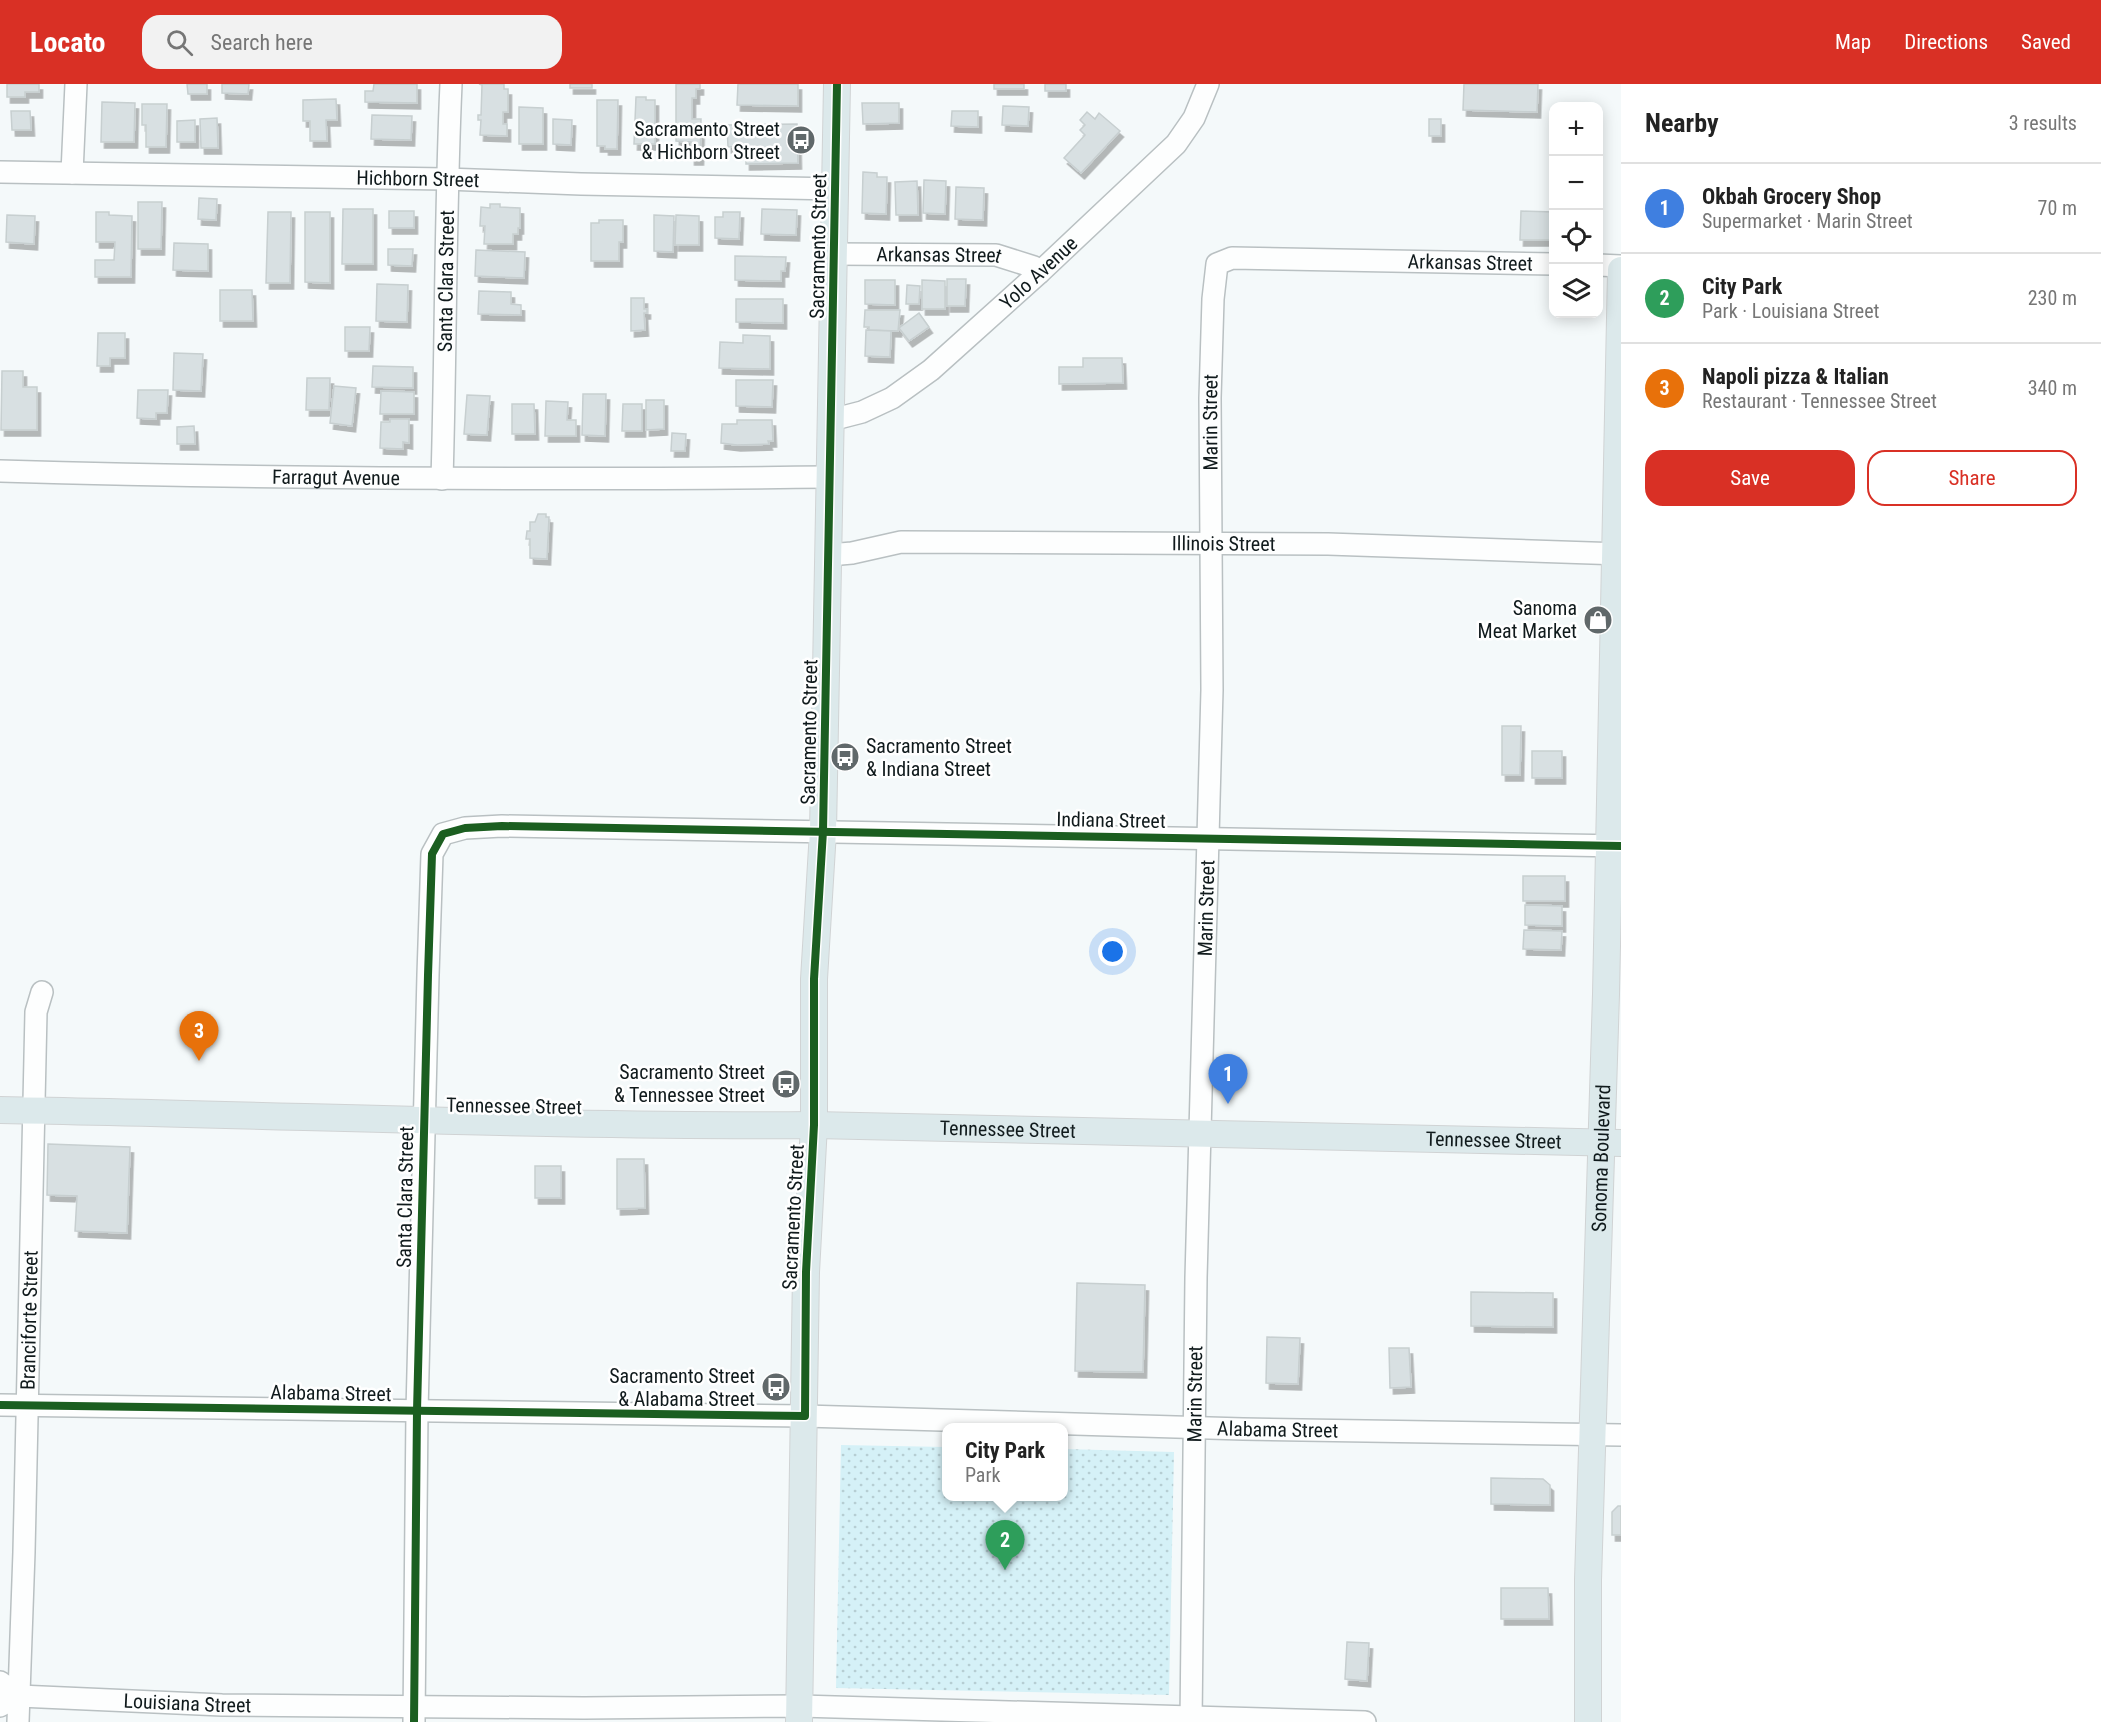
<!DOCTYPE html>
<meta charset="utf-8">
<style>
:root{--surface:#fff;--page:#f2f2f2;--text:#222;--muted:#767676;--line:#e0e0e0;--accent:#d93025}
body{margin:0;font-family:"Roboto Condensed",sans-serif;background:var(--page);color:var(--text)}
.controls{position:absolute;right:18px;top:18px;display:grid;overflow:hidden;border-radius:12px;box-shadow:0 3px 15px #0003}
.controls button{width:54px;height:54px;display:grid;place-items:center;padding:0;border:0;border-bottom:2px solid var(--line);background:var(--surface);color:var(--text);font:30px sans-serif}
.you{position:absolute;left:1113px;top:868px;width:21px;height:21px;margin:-15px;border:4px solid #fff;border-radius:50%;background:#1a73e8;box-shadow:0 0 0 9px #1a73e833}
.badge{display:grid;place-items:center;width:39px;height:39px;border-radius:50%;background:var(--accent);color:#fff;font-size:20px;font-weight:700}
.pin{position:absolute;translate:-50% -50px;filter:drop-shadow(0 2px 3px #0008)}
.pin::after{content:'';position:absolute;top:32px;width:21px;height:18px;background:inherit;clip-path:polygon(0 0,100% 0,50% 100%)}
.popup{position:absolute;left:942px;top:1339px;width:126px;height:78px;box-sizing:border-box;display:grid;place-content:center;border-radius:12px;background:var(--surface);filter:drop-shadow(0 2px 4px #0005);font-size:20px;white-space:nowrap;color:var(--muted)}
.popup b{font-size:22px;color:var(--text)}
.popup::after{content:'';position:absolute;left:50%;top:100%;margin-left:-12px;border:12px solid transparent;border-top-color:var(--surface)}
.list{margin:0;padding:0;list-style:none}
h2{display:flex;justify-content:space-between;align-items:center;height:78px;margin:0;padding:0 24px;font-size:26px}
h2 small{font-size:20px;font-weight:400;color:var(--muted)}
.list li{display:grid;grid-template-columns:39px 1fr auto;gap:18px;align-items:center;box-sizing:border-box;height:90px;padding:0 24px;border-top:2px solid var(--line)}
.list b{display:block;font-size:22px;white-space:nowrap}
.list p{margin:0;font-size:20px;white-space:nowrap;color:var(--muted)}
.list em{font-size:20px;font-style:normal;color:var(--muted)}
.actions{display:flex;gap:12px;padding:18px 24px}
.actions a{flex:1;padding:14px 0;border:2px solid var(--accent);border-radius:18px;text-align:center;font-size:21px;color:var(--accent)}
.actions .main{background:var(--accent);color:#fff}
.icon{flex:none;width:33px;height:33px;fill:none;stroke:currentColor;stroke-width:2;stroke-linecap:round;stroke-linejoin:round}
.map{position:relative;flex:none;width:1621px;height:1638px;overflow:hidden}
header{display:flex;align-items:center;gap:36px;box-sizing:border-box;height:84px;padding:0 30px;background:var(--accent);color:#fff}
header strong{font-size:28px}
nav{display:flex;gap:33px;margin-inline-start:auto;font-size:21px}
.search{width:420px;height:54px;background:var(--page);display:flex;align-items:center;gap:15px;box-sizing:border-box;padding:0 21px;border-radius:18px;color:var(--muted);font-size:22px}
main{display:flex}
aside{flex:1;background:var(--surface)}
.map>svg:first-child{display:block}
.green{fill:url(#green-dots)}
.building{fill:#d8e0e2;stroke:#c7cfd0;stroke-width:1.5;filter:url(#shadow)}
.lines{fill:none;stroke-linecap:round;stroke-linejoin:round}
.minor-casing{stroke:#b9c0c2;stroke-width:24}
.major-casing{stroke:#d0d3d4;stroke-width:28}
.minor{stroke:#fdfefe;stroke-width:21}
.major{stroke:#dce9eb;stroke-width:26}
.cycleway-casing{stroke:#fff;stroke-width:11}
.cycleway{stroke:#1b5e20;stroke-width:8}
.labels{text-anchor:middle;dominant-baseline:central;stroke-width:5;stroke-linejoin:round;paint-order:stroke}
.poi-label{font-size:20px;fill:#101a1c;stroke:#fff;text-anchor:end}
.street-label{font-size:20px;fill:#101a1c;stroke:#fff}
</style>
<header>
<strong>Locato</strong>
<div class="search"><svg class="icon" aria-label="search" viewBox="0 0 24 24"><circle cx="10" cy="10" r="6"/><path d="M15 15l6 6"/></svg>Search here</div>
<nav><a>Map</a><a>Directions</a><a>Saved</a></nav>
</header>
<main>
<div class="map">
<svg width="1621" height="1638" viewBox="0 0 1621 1638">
<defs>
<pattern id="green-dots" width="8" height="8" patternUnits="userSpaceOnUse" patternTransform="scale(1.5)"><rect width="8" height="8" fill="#d5f1f7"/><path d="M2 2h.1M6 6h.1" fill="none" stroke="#b6ced3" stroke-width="1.8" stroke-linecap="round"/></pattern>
<filter id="shadow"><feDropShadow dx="3.5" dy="6" stdDeviation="0" flood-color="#0004"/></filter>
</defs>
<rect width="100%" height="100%" fill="#f4f9fa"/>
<!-- green -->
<path class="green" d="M 841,1361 L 946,1363 L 946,1412 L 1064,1412 L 1064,1365 L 1174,1368 L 1169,1611 L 836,1604 Z"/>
<!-- building -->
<g class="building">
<path d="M 7,0 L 39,0 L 39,8 L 25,8 L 25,13 L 7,13 Z"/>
<path d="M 187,0 L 207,0 L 207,10 L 188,10 Z"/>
<path d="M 222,0 L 249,0 L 248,10 L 222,9 Z"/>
<path d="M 374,0 L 417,0 L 417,19 L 365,18 L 365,7 L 373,7 Z"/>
<path d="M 479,0 L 504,0 L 504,5 L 508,5 L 508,28 L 503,28 L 503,40 L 507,40 L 507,52 L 480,51 L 481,36 L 478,36 L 478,31 L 481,31 L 482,1 Z"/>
<rect x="570" y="0" width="22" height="4"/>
<path d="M 676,0 L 700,0 L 700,5 L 696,5 L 696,14 L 692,14 L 692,35 L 701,35 L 700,75 L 691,75 L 691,58 L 676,57 Z"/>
<path d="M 738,0 L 798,0 L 798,22 L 737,21 Z"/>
<rect x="994" y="0" width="30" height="5"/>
<rect x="1045" y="0" width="21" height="7"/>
<path d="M 1464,0 L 1538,0 L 1537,28 L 1463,26 Z"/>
<path d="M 636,13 L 646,13 L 646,16 L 655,16 L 655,60 L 634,60 Z"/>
<path d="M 336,15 L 337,36 L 326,36 L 327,57 L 310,57 L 310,37 L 303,37 L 303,16 Z"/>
<path d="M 597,16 L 618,16 L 617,65 L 605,65 L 605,62 L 597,62 Z"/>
<path d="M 102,18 L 135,19 L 134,58 L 101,58 Z"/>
<path d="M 862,19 L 899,19 L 899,39 L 863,40 Z"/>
<path d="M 142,20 L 167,20 L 166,63 L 146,63 L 146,41 L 142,41 Z"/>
<path d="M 1003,22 L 1029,23 L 1028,42 L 1002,41 Z"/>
<path d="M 519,23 L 543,24 L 543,60 L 519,60 Z"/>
<path d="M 11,27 L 30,27 L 31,46 L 12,46 Z"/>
<path d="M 952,27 L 978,27 L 978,43 L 951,42 Z"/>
<path d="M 1087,28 L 1095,35 L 1099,29 L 1120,47 L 1081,89 L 1064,74 L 1085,51 L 1080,46 L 1085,41 L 1080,36 Z"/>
<path d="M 372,31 L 412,32 L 411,56 L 371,55 Z"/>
<path d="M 217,34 L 218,64 L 201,64 L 200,35 Z"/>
<path d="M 553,35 L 572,36 L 571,61 L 553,60 Z"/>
<rect x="1429" y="35" width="12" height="17"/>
<path d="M 195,36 L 195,58 L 177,58 L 177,37 Z"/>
<path d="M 797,40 L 798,79 L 746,80 L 746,62 L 728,63 L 727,41 Z"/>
<path d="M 863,88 L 877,89 L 877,93 L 887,93 L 886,130 L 862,129 Z"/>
<path d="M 924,96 L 946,97 L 945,130 L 923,129 Z"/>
<path d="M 917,97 L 918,131 L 896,131 L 895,98 Z"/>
<path d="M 956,103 L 984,104 L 983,136 L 955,135 Z"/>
<path d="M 199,114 L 217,115 L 216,136 L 198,135 Z"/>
<path d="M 138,118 L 162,118 L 161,165 L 138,165 Z"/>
<path d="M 490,120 L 500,120 L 500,123 L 520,124 L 520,144 L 518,144 L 518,150 L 513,150 L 513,160 L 484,160 L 485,142 L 480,142 L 481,123 L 490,124 Z"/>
<path d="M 343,125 L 373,125 L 373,180 L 342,180 Z"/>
<path d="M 762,125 L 797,126 L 796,151 L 761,150 Z"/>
<rect x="389" y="127" width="25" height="17"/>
<path d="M 1521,127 L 1554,128 L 1554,156 L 1520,156 Z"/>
<path d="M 96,128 L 109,128 L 109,131 L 132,132 L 131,193 L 95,193 L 95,176 L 114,176 L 115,158 L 96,158 Z"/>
<path d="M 268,128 L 291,128 L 290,199 L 266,199 Z"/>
<path d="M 305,128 L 330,128 L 330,199 L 305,198 Z"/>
<path d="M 723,128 L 740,128 L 739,155 L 715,154 L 715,133 L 723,133 Z"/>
<path d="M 7,131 L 35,132 L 34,160 L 6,158 Z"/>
<path d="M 654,131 L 674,132 L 673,168 L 654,167 Z"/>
<path d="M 676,131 L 699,132 L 699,161 L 675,161 Z"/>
<path d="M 599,136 L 623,136 L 623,158 L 619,158 L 619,177 L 591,177 L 591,139 L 599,139 Z"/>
<path d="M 174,159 L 208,160 L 208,187 L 173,186 Z"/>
<path d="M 388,165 L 413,165 L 412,182 L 388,181 Z"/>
<path d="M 476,166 L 525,168 L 524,194 L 475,192 Z"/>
<path d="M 735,172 L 786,173 L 785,187 L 781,187 L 781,197 L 735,196 Z"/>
<path d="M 947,195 L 966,195 L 965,222 L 947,222 Z"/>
<path d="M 865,196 L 895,196 L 895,221 L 865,220 Z"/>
<path d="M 922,196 L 945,197 L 945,225 L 922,225 Z"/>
<path d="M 377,200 L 408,201 L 407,238 L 376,237 Z"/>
<path d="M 907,201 L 920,202 L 919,220 L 906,220 Z"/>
<path d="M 220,206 L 252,206 L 253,237 L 220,237 Z"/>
<path d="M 479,207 L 511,208 L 511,220 L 521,221 L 521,231 L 478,230 Z"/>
<path d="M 631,214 L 644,214 L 644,225 L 647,225 L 647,229 L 644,229 L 645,246 L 631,247 Z"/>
<path d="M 736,215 L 783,215 L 783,239 L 736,238 Z"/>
<path d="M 865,226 L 900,226 L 898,247 L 869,246 L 869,243 L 864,243 Z"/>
<path d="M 919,229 L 929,243 L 909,257 L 899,244 Z"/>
<path d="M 345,243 L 370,243 L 369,267 L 345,267 Z"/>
<path d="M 866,246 L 891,247 L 890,273 L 865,272 Z"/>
<path d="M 98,249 L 125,249 L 125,274 L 110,274 L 110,282 L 97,282 Z"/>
<path d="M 743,251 L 770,252 L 770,285 L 719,284 L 720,258 L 743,259 Z"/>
<path d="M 174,269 L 203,270 L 201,307 L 173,306 Z"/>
<path d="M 1083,274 L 1122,274 L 1123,299 L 1059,300 L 1059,283 L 1083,283 Z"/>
<path d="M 373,282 L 413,283 L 413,304 L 372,303 Z"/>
<path d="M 2,287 L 23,287 L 23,303 L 37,303 L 37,346 L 1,346 Z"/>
<path d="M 307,294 L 330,294 L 329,326 L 306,326 Z"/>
<path d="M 736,296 L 773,296 L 772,323 L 736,322 Z"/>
<path d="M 334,302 L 356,304 L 352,342 L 330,339 Z"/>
<path d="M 138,306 L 168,306 L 167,329 L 156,329 L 156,335 L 137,334 Z"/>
<path d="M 381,307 L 414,308 L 414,330 L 380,330 Z"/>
<path d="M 583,310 L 606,310 L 605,352 L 582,351 Z"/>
<path d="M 467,311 L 490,312 L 487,351 L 464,350 Z"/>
<path d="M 646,316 L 664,316 L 664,345 L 646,346 Z"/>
<path d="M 546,317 L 568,318 L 567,336 L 576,336 L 576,352 L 545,352 Z"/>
<path d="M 512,320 L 534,320 L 535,350 L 512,350 Z"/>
<path d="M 623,320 L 642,320 L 642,347 L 622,347 Z"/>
<path d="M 390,335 L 409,335 L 409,359 L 403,358 L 403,365 L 380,364 L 381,338 L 390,338 Z"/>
<path d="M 737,336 L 772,336 L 773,357 L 768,357 L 769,360 L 737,361 L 721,359 L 722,340 L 737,340 Z"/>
<path d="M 194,342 L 195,360 L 177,360 L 177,343 Z"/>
<path d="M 672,349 L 686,350 L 685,367 L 671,367 Z"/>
<path d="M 538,430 L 546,430 L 546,433 L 549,433 L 547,475 L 530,474 L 530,455 L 526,455 L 527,447 L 530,447 L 530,438 L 535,438 Z"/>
<path d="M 1502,642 L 1521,642 L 1520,691 L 1502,691 Z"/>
<rect x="1532" y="667" width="30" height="27"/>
<rect x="1523" y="792" width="42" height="25"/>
<path d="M 1525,821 L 1562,822 L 1562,842 L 1525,841 Z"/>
<path d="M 1524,846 L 1562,847 L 1561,866 L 1523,865 Z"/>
<path d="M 48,1060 L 130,1063 L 127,1149 L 75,1147 L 77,1112 L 47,1111 Z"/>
<path d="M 617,1075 L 644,1075 L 645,1124 L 617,1125 Z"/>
<rect x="535" y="1082" width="26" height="32"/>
<path d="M 1077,1199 L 1145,1201 L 1143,1288 L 1075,1287 Z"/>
<path d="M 1471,1208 L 1553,1209 L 1553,1243 L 1471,1242 Z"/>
<path d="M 1267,1253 L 1300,1254 L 1298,1300 L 1266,1299 Z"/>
<path d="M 1389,1264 L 1409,1264 L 1411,1303 L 1390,1304 Z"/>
<path d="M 1491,1394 L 1543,1395 L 1550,1401 L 1550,1421 L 1491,1420 Z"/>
<path d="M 1618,1422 L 1621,1422 L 1621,1451 L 1612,1451 L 1612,1428 Z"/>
<path d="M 1501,1504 L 1548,1504 L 1549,1535 L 1501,1535 Z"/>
<path d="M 1347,1558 L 1369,1559 L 1367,1597 L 1345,1595 Z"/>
</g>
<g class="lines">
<!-- minor casing -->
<g class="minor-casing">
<g id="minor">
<path id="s1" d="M 0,88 L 446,95 L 581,100 L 836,105"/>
<path d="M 72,89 L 76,0"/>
<path id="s2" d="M 834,170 L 996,171 L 1034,183 L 1039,189"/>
<path d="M 1598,181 L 1621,182"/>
<path id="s3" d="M 831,336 L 862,328 L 892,314 L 931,286 L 1039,189 L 1176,60 L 1194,34 L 1208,0"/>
<path id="s4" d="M 0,387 C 277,395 553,396 830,393"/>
<path id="s5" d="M 442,395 C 446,263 445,131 451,0"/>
<path id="s6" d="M 829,471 L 852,469 L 901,458 L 1328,460 L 1621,470"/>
<path id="s7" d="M 0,1321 L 805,1332 L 1243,1345 L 1621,1351"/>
<path d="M 0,1598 L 19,1612"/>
<path id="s8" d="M 0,1622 L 19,1612 L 222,1621 L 584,1624 L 800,1622 L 1365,1638"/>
<path id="s9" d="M 18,1638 L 24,1468 L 36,928 L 42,908"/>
<path d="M 414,1638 L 417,1327 L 428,891 L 432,770 L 443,750 L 465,744 L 502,742 L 1621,762"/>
<path id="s10" d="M 1191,1638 L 1196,1194 L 1212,606 L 1210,314 L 1213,215 L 1217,180 L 1232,174 L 1554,180"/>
</g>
</g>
<!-- major casing -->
<g class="major-casing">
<g id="major">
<path id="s11" d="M 0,1026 C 271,1030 542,1043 814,1041 L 1621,1059"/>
<path d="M 799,1638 L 806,1188 L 814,1041 L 814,895 L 823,747 L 837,0"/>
<path id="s12" d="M 1588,1638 L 1588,1496 L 1606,910 L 1621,186"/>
</g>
</g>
<!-- minor -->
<use href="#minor" class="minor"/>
<!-- major -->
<use href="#major" class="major"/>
<!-- cycleway casing -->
<g class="cycleway-casing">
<g id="cycleway">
<path d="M 0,1321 L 805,1332 L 806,1188 L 814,1041 L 814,895 L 823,747 L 837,0"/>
<path d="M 414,1638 L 417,1327 L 428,891 L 432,770 L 443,750 L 465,744 L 502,742 L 1621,762"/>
</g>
</g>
<!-- cycleway -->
<use href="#cycleway" class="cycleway"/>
</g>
<!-- icons -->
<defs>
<g id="bus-disc" transform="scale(1.5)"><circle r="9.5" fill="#60686a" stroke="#fff"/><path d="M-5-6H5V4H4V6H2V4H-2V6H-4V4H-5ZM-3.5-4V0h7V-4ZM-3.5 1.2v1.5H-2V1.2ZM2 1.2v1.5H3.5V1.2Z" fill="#fff"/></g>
<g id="shop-disc" transform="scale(1.5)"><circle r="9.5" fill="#60686a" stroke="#fff"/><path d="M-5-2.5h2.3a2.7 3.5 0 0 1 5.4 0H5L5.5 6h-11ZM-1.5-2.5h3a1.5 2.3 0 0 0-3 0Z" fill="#fff"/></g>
</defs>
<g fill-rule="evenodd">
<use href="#bus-disc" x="801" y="56"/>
<use href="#shop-disc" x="1598" y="536"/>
<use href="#bus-disc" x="845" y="673"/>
<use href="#bus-disc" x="786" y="1000"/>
<use href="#bus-disc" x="776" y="1303"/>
</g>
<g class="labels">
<!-- poi labels -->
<g class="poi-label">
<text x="780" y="45">Sacramento Street<tspan x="780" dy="23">&amp; Hichborn Street</tspan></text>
<text x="1577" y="524">Sanoma<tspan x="1577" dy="23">Meat Market</tspan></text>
<text x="866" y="662" text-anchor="start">Sacramento Street<tspan x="866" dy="23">&amp; Indiana Street</tspan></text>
<text x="765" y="988">Sacramento Street<tspan x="765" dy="23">&amp; Tennessee Street</tspan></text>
<text x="755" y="1292">Sacramento Street<tspan x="755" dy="23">&amp; Alabama Street</tspan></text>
</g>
<!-- street labels -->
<g class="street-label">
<text stroke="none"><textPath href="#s1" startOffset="418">Hichborn Street</textPath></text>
<text transform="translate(818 162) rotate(-89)">Sacramento Street</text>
<text stroke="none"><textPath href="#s2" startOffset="105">Arkansas Street</textPath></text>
<text stroke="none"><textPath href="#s10" startOffset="1713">Arkansas Street</textPath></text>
<text stroke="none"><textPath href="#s3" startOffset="258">Yolo Avenue</textPath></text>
<text stroke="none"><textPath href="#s5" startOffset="198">Santa Clara Street</textPath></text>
<text stroke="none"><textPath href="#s10" startOffset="1300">Marin Street</textPath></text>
<text stroke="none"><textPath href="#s4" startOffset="336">Farragut Avenue</textPath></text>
<text stroke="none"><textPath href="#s6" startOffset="396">Illinois Street</textPath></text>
<text transform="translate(809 648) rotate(-89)">Sacramento Street</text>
<text transform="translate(1111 736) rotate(1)">Indiana Street</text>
<text stroke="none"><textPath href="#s10" startOffset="814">Marin Street</textPath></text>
<text transform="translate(514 1022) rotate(1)">Tennessee Street</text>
<text stroke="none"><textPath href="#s11" startOffset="1008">Tennessee Street</textPath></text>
<text stroke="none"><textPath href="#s11" startOffset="1494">Tennessee Street</textPath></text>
<text stroke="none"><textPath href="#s12" startOffset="564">Sonoma Boulevard</textPath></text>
<text transform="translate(405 1113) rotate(-89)">Santa Clara Street</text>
<text transform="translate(793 1133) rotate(-87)">Sacramento Street</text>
<text stroke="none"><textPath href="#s9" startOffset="402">Branciforte Street</textPath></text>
<text transform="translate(331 1309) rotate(1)">Alabama Street</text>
<text stroke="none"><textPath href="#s10" startOffset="328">Marin Street</textPath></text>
<text stroke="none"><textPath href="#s7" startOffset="1278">Alabama Street</textPath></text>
<text stroke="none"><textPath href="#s8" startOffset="190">Louisiana Street</textPath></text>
</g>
</g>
</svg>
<div class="controls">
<button>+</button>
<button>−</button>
<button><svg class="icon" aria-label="locate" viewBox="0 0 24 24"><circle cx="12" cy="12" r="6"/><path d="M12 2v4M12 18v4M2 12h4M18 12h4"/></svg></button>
<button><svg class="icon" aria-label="layers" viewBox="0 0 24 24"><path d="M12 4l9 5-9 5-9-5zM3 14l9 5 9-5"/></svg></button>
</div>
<div class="you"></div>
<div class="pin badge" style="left:1228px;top:1020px;background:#3f7fe0">1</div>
<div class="pin badge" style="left:1005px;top:1486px;background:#2e9e5b">2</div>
<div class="popup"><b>City Park</b>Park</div>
<div class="pin badge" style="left:199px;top:977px;background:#e8710a">3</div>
</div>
<aside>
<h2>Nearby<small>3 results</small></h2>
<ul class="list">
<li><span class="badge" style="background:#3f7fe0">1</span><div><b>Okbah Grocery Shop</b><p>Supermarket · Marin Street</p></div><em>70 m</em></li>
<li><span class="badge" style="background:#2e9e5b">2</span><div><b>City Park</b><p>Park · Louisiana Street</p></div><em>230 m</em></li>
<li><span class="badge" style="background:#e8710a">3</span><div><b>Napoli pizza &amp; Italian</b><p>Restaurant · Tennessee Street</p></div><em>340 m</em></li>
</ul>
<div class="actions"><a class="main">Save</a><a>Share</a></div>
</aside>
</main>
